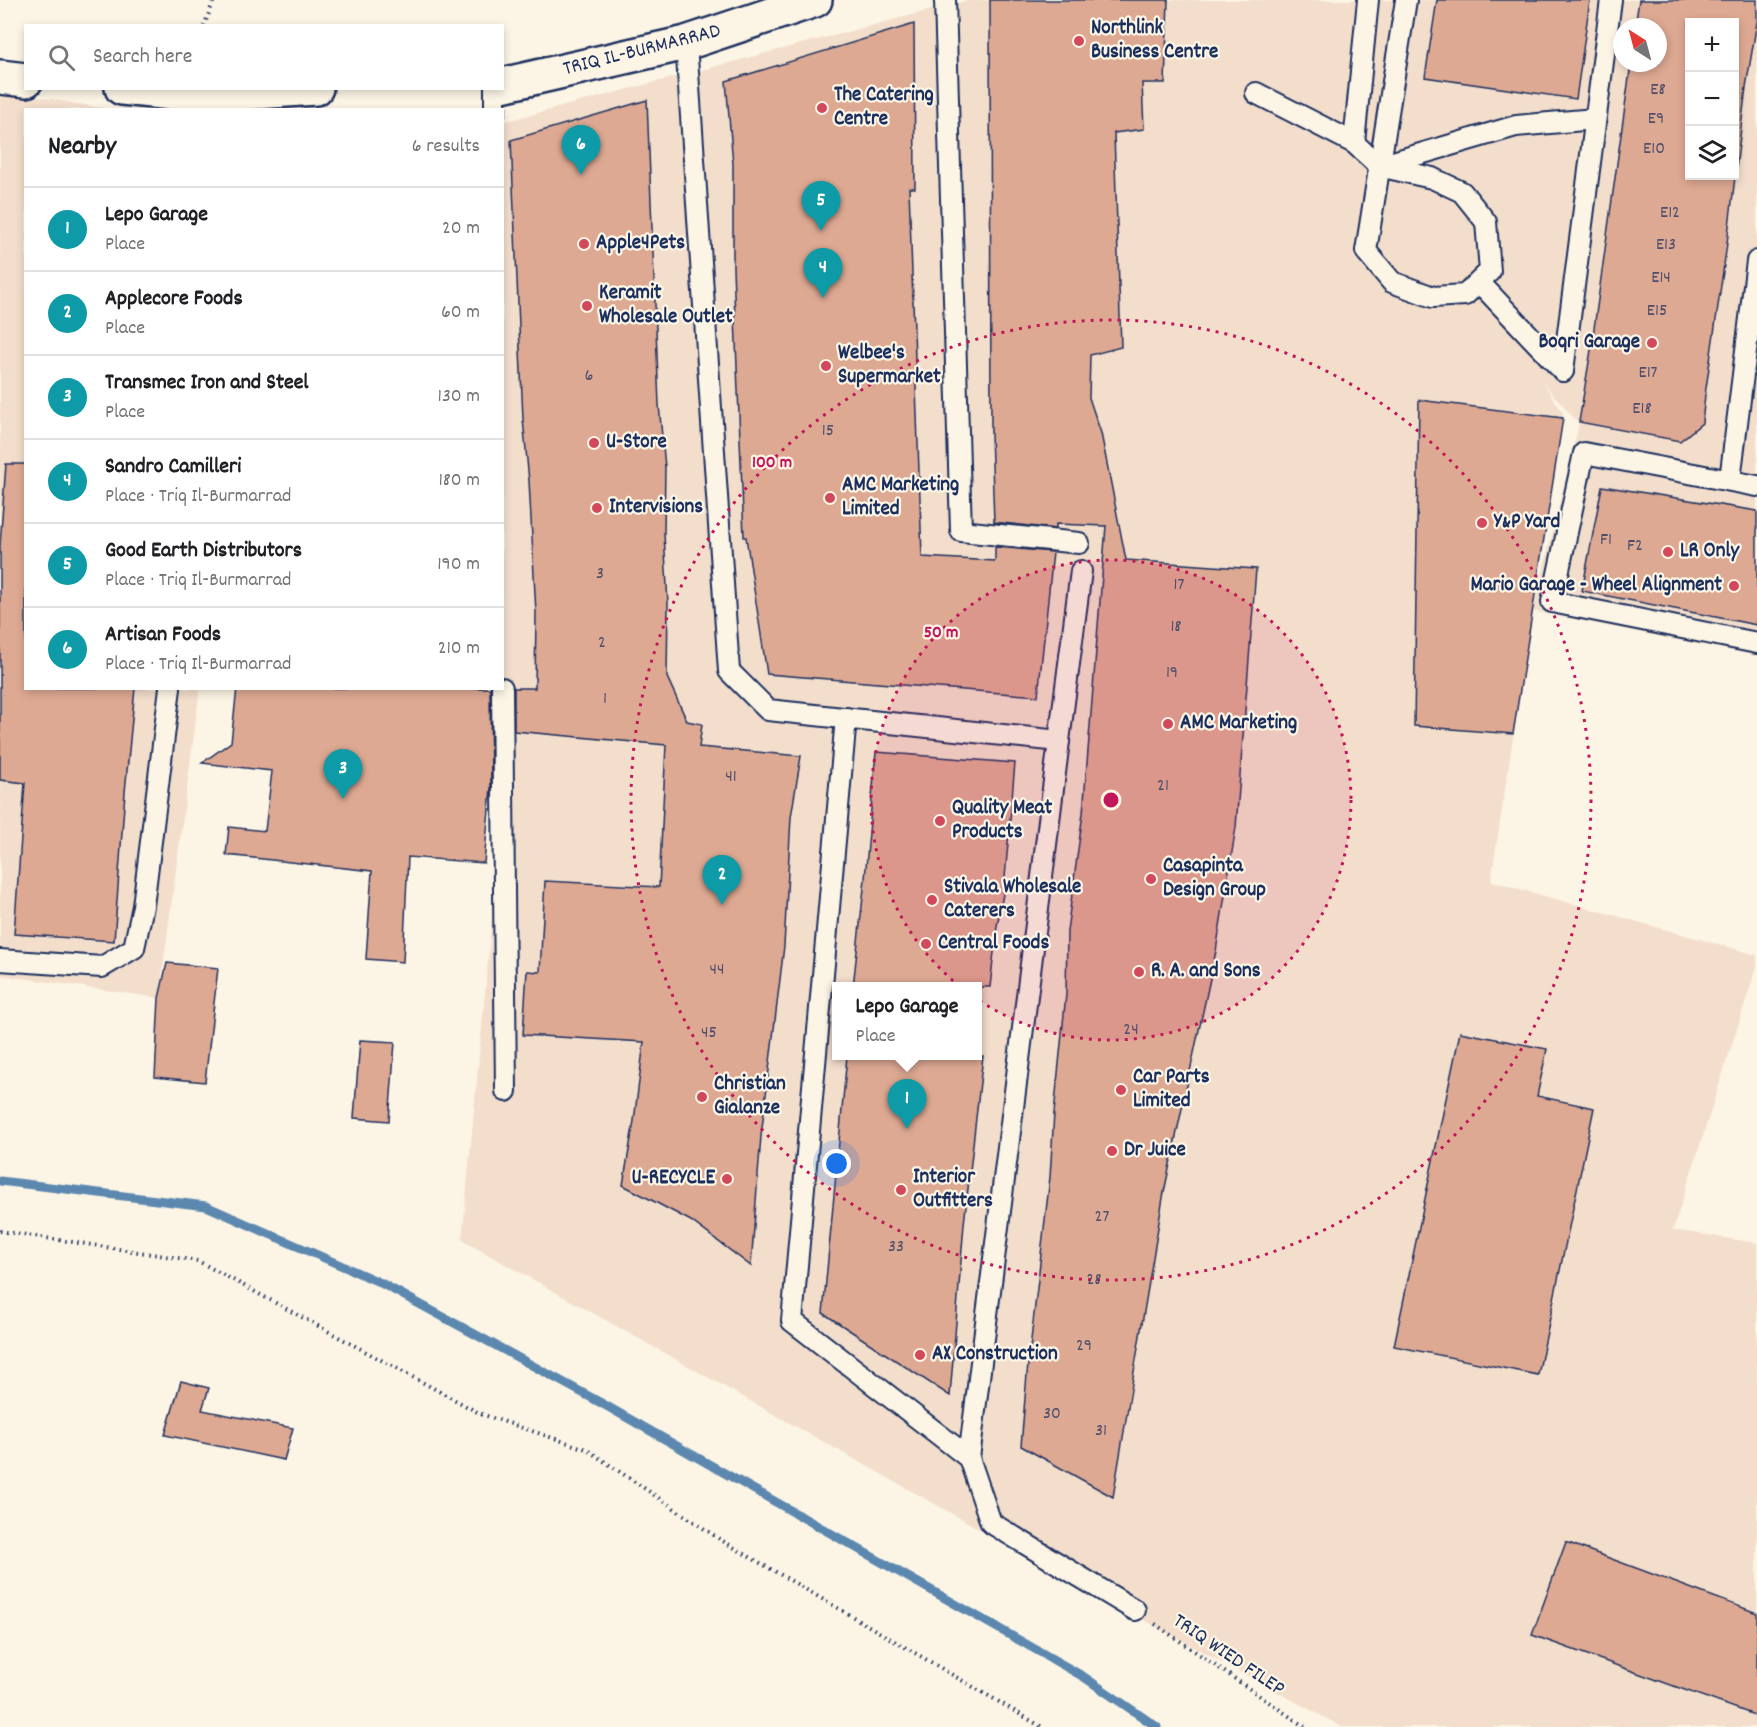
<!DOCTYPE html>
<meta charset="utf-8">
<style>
:root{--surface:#fff;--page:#f2f2f2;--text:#202124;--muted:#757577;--line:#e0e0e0;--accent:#b45309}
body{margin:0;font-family:Dekko,sans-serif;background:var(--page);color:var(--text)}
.controls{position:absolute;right:18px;top:18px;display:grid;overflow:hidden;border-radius:0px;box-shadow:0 3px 9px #0003}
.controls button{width:54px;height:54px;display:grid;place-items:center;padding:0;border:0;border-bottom:2px solid var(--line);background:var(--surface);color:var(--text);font:30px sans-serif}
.compass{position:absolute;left:1613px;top:18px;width:54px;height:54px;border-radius:50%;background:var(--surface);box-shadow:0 3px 9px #0003;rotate:324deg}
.you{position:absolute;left:837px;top:1164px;width:21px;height:21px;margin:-15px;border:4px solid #fff;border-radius:50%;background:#1a73e8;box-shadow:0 0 0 9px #1a73e833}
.badge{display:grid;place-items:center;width:39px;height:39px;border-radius:50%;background:var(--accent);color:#fff;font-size:20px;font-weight:700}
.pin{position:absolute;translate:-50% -50px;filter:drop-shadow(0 2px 3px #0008)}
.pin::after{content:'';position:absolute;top:32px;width:21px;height:18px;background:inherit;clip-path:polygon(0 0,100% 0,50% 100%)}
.popup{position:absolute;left:832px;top:982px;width:150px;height:78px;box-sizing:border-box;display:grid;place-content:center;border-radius:0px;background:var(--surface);filter:drop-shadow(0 2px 4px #0005);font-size:20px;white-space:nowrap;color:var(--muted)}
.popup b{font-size:22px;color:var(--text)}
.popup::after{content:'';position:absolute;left:50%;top:100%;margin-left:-12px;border:12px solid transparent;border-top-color:var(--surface)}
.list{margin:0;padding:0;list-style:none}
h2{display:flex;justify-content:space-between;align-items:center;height:78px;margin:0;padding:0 24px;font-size:26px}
h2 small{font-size:20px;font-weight:400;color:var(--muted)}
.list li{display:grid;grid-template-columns:39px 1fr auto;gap:18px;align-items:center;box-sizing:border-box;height:84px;padding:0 24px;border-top:2px solid var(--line)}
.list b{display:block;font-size:22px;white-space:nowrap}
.list p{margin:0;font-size:20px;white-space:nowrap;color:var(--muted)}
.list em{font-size:20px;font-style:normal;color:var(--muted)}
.icon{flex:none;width:33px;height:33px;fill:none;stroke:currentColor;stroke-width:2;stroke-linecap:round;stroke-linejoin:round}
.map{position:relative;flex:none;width:1757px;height:1727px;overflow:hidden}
.search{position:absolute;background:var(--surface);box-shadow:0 3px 9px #0003;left:24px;top:24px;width:480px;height:66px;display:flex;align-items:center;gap:15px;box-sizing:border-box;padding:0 21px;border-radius:0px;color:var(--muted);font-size:22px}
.panel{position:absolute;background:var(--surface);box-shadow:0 3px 9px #0003;left:24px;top:108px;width:480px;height:582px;border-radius:0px}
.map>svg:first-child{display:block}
.built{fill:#f3decc;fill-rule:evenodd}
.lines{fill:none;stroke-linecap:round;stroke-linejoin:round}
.stream{stroke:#5c88b0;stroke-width:9}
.building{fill:#dea993;stroke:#1b2f5e;stroke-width:1.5;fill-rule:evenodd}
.lane-casing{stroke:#1b2f5e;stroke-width:24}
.secondary-casing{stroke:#1b2f5e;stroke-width:38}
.path{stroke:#1b2f5e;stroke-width:4;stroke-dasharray:1.5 4.5;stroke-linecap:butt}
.lane{stroke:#fcf5e5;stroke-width:20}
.secondary{stroke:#fcf5e5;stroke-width:33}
.ring{fill:none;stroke:#c2185b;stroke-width:3;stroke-dasharray:3 6}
.poi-dot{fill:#d1495b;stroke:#fcf5e5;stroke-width:2}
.labels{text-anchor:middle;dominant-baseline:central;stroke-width:4.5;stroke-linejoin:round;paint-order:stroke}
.number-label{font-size:18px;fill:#4c4e6b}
.poi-label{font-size:21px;font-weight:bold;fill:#1b2f5e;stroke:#fcf5e5;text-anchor:start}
.street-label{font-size:21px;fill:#1b2f5e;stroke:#fcf5e5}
.centre{fill:#c2185b;stroke:#fcf5e5;stroke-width:3}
.ring-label{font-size:18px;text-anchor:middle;font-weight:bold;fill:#c2185b;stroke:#fcf5e5;stroke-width:4.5;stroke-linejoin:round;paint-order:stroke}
</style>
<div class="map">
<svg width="1757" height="1727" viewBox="0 0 1757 1727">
<rect width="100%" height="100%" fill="#fcf5e5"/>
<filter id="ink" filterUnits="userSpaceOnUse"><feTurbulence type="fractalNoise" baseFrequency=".0167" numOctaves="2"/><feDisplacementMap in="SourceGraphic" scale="12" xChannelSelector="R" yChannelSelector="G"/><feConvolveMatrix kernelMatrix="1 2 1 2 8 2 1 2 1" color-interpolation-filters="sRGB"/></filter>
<g filter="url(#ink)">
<!-- built -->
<g class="built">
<path d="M 969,0 L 1757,0 L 1757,656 L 1533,611 L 1579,424 L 1544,384 L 1563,413 L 1491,881 L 1757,955 L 1757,966 L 1673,1230 L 1757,1243 L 1757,1727 L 1342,1727 L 1103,1598 L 462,1240 L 496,873 L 502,688 L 503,122 ZM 1690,22 L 1734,22 L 1734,176 L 1690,176 ZM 1622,27 L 1658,27 L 1658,63 L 1622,63 ZM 836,986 L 978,986 L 978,1056 L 836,1056 Z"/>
<path d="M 0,90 L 107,109 L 26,110 L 26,688 L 200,689 L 159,998 L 0,975 Z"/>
</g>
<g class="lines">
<!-- stream -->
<path class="stream" d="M 0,1181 L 206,1206 L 379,1282 L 603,1404 L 1084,1677 L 1157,1727"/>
</g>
<!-- building -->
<g class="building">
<path d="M 990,0 L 1168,0 L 1165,83 L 1142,83 L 1144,129 L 1114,133 L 1121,347 L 1090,355 L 1089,398 L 1101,433 L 1126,560 L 1256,569 L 1236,827 L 1216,951 L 1164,1192 L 1113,1497 L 1021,1446 L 1027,1374 L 1050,1177 L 1054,1113 L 1066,994 L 1067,931 L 1083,813 L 1106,526 L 1056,524 L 1056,529 L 994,522 L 991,434 Z"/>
<path d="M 1437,0 L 1590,0 L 1576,99 L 1425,77 Z"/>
<path d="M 1639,0 L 1757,0 L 1757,22 L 1746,87 L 1726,251 L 1705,395 L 1702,423 L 1680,441 L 1579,422 L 1591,350 L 1631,63 L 1658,63 L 1658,27 L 1635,27 ZM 1689,22 L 1734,22 L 1734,176 L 1689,176 Z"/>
<path d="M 914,24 L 915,188 L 909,188 L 922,557 L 995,561 L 995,547 L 1053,552 L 1038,696 L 767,674 L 746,537 L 744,537 L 733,269 L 733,164 L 726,81 Z"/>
<path d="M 647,100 L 659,405 L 665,467 L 664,534 L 668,604 L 667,677 L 687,721 L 702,724 L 699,747 L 801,756 L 791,817 L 784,946 L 761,1136 L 751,1266 L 691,1221 L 623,1185 L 634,1121 L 644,1042 L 523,1035 L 527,971 L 540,972 L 545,881 L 659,887 L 666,745 L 514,731 L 514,688 L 535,688 L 536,613 L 529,481 L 523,419 L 511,140 Z"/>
<path d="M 1419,400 L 1563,418 L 1513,734 L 1414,726 Z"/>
<path d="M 6,464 L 26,464 L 26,688 L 135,688 L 125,792 L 114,941 L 14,934 L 25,783 L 0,780 L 0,545 Z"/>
<path d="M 1602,486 L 1757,511 L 1757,625 L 1582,591 Z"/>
<path d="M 237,688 L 490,688 L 491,788 L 484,863 L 408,857 L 403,962 L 366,959 L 372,871 L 226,855 L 229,827 L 265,831 L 272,771 L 202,763 L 231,742 Z"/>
<path d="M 876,752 L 1015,763 L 1004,889 L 997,926 L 990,987 L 853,987 L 865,879 Z"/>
<path d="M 167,963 L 218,968 L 205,1082 L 155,1077 L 159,998 Z"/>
<path d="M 1460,1032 L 1547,1049 L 1537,1096 L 1594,1108 L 1538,1375 L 1394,1346 Z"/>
<path d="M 360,1040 L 395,1042 L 389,1121 L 354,1118 Z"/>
<path d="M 847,1056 L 983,1056 L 964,1224 L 950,1396 L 823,1313 Z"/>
<path d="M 181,1381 L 209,1388 L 202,1410 L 293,1428 L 284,1460 L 165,1435 Z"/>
<path d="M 1566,1542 L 1757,1613 L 1757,1716 L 1532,1635 Z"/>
</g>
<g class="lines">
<!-- lane casing -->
<g class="lane-casing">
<g id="lane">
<path d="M 945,0 L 961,531 L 1079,543"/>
<path d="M 686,43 L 729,671 L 768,710 L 1059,741 L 1081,571"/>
<path d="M 495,88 L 495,110"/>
<path d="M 1256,93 L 1354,143 L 1379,166 L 1516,126 L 1595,119"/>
<path d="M 1354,143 L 1368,0"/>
<path d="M 1379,166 L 1432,178 L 1462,192 L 1486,222 L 1490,271 L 1465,295 L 1433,297 L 1392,282 L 1366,251 L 1406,0"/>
<path d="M 1479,282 L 1563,371"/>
<path d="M 1563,371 L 1611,0"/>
<path d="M 1730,480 L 1757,261"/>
<path d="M 1757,486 L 1584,453 L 1552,602 L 1757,643"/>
<path d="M 502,688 L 506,1091"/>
<path d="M 846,718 L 792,1321 L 969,1458"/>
<path d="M 1059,741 L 969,1458 L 991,1523 L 1135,1610"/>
<path d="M 0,960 L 102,967 L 134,948 L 143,906 L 170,688"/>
</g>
</g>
<!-- secondary casing -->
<g class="secondary-casing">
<g id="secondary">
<path d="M 0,77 L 26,80"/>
<path d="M 502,85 L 686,43 L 815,0"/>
<path d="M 122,88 L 201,96 L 316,88"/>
</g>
</g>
<!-- path -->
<g class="path">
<path d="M 204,26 L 214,0"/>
<path d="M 0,1231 L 198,1261 L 481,1414 L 586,1449 L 721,1540 L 1042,1727"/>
<path d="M 1155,1624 L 1305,1727"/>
</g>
<!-- lane -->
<use href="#lane" class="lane"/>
<!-- secondary -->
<use href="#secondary" class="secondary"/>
</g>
</g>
<!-- distance rings -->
<circle cx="1111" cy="800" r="240" fill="#c2185b" fill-opacity=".12"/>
<g class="ring">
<circle cx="1111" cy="800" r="240"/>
<circle cx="1111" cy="800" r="480"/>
</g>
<!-- markers -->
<g class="poi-dot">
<circle cx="1079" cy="41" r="6"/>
<circle cx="822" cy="108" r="6"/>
<circle cx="584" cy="244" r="6"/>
<circle cx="587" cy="306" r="6"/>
<circle cx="1652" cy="343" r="6"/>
<circle cx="826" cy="366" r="6"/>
<circle cx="594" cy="443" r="6"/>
<circle cx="830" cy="498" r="6"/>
<circle cx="597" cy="508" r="6"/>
<circle cx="1482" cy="523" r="6"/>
<circle cx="1668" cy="552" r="6"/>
<circle cx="1734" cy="586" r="6"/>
<circle cx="1168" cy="724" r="6"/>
<circle cx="940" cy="821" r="6"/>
<circle cx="1151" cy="879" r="6"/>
<circle cx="932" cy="900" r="6"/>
<circle cx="926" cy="944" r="6"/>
<circle cx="1139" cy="972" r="6"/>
<circle cx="1121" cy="1090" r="6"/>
<circle cx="702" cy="1097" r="6"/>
<circle cx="1112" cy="1151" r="6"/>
<circle cx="727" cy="1179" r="6"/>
<circle cx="901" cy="1190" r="6"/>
<circle cx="920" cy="1355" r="6"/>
</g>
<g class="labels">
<!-- number labels -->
<g class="number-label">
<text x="1658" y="90">E8</text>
<text x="1656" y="119">E9</text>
<text x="1654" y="149">E10</text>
<text x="1670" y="213">E12</text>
<text x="1666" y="245">E13</text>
<text x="1661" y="278">E14</text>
<text x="1657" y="311">E15</text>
<text x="1648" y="373">E17</text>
<text x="589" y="376">6</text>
<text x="1642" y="409">E18</text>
<text x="828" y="431">15</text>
<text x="1606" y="540">F1</text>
<text x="1635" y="546">F2</text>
<text x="600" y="574">3</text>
<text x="1179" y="585">17</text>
<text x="1176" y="627">18</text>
<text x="602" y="643">2</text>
<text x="1172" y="673">19</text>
<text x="605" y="699">1</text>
<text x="731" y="777">41</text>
<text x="1163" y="786">21</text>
<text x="717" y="970">44</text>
<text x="1131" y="1030">24</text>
<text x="709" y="1033">45</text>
<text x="1102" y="1217">27</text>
<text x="896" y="1247">33</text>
<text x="1094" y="1280">28</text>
<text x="1084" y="1346">29</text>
<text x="1052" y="1414">30</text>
<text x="1101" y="1431">31</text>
</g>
<!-- poi labels -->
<g class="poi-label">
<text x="1091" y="29">Northlink<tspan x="1091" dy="24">Business Centre</tspan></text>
<text x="834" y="96">The Catering<tspan x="834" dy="24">Centre</tspan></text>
<text x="596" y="244">Apple4Pets</text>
<text x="599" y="294">Keramit<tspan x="599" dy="24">Wholesale Outlet</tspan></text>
<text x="1640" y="343" text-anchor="end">Boqri Garage</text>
<text x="838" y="354">Welbee's<tspan x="838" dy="24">Supermarket</tspan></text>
<text x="606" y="443">U-Store</text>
<text x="842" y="486">AMC Marketing<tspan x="842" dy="24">Limited</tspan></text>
<text x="609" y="508">Intervisions</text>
<text x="1494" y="523">Y&amp;P Yard</text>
<text x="1680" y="552">LR Only</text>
<text x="1722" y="586" text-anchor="end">Mario Garage - Wheel Alignment</text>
<text x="1180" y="724">AMC Marketing</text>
<text x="952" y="809">Quality Meat<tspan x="952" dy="24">Products</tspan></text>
<text x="1163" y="867">Casapinta<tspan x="1163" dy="24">Design Group</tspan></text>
<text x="944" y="888">Stivala Wholesale<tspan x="944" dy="24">Caterers</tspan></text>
<text x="938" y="944">Central Foods</text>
<text x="1151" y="972">R. A. and Sons</text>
<text x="1133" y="1078">Car Parts<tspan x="1133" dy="24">Limited</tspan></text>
<text x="714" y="1085">Christian<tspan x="714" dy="24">Gialanze</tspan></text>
<text x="1124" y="1151">Dr Juice</text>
<text x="913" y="1178">Interior<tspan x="913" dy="24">Outfitters</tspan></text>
<text x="715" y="1179" text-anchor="end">U-RECYCLE</text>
<text x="932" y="1355">AX Construction</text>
</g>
<!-- street labels -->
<g class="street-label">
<text transform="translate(642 51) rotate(-14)">TRIQ IL-BURMARRAD</text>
<text transform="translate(1228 1656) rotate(34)">TRIQ WIED FILEP</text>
</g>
</g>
<circle cx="1111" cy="800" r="9" class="centre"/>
<g class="ring-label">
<text x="772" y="467">100 m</text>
<text x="941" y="637">50 m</text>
</g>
</svg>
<div class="controls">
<button>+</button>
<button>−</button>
<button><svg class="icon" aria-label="layers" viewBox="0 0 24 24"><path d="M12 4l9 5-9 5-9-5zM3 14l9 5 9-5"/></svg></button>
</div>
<svg class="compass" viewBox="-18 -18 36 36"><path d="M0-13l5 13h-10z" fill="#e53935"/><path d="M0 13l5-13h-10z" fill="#757577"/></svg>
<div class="you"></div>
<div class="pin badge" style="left:907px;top:1129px;background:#0f9aa8">1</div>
<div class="popup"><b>Lepo Garage</b>Place</div>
<div class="pin badge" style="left:722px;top:905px;background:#0f9aa8">2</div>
<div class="pin badge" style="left:343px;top:799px;background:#0f9aa8">3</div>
<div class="pin badge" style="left:823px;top:298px;background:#0f9aa8">4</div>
<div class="pin badge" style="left:821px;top:231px;background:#0f9aa8">5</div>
<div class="pin badge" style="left:581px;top:175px;background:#0f9aa8">6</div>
<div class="search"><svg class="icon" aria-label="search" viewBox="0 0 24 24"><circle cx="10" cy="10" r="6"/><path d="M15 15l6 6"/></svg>Search here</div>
<section class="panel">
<h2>Nearby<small>6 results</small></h2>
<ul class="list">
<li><span class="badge" style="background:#0f9aa8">1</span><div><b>Lepo Garage</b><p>Place</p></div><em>20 m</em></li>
<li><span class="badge" style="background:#0f9aa8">2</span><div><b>Applecore Foods</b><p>Place</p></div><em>60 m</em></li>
<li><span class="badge" style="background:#0f9aa8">3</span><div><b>Transmec Iron and Steel</b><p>Place</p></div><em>130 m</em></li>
<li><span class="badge" style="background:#0f9aa8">4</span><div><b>Sandro Camilleri</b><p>Place · Triq Il-Burmarrad</p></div><em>180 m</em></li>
<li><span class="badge" style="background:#0f9aa8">5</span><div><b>Good Earth Distributors</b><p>Place · Triq Il-Burmarrad</p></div><em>190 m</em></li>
<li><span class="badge" style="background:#0f9aa8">6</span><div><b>Artisan Foods</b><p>Place · Triq Il-Burmarrad</p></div><em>210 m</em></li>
</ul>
</section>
</div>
